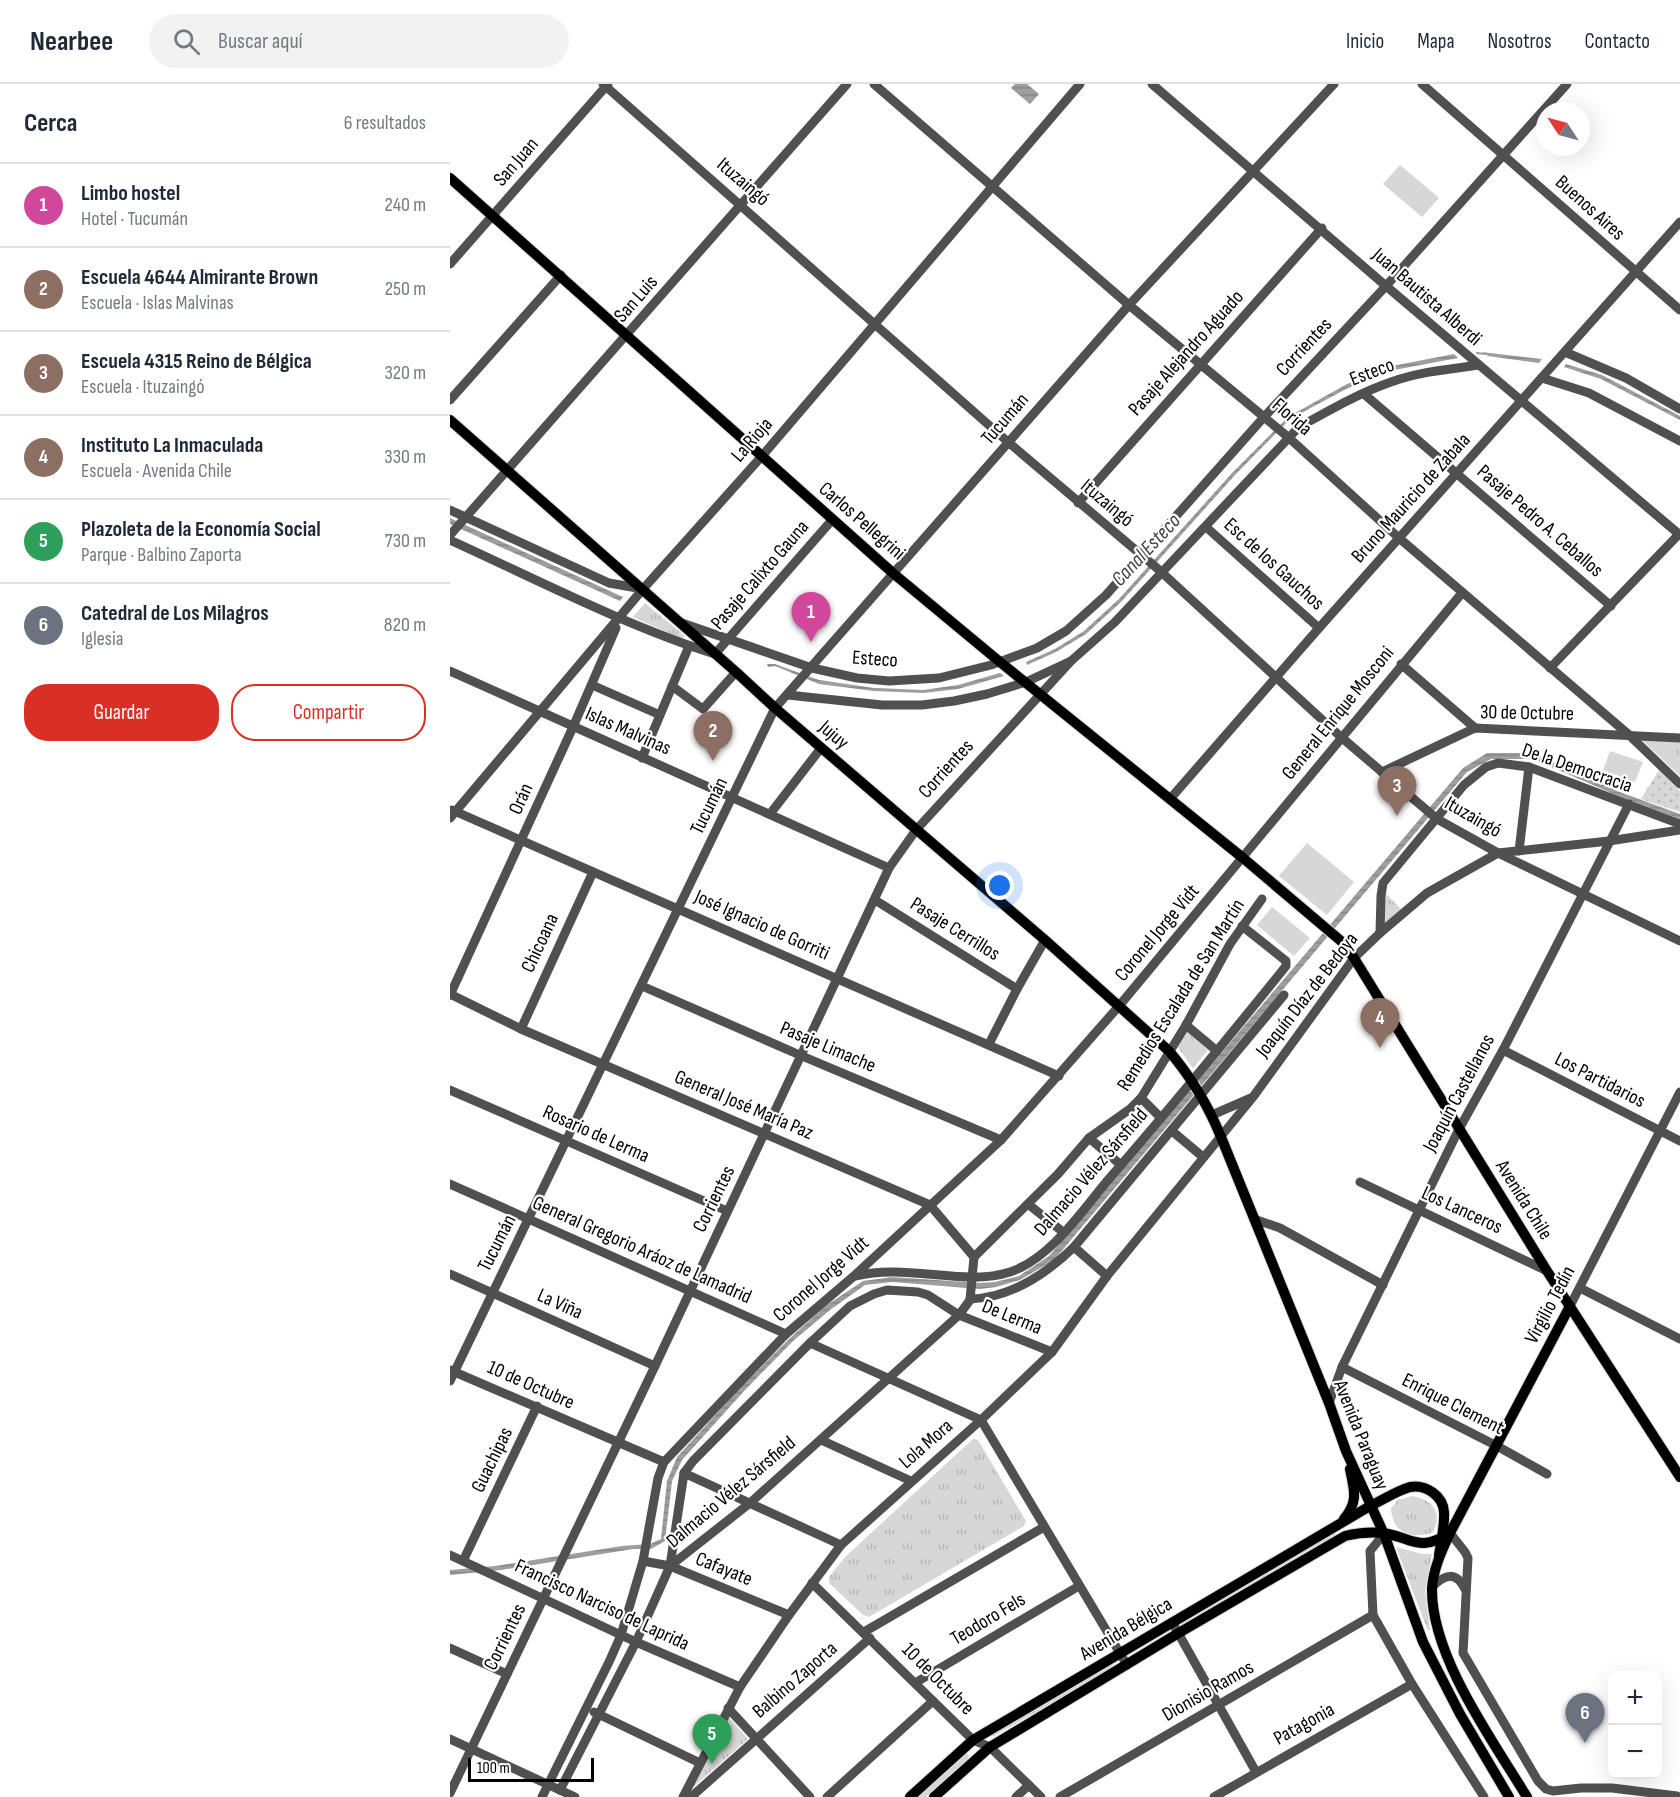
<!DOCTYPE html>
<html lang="es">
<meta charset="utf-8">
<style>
:root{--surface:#fff;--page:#f2f2f3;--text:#1f2937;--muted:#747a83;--line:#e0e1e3;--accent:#d93025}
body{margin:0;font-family:"Sofia Sans Condensed",sans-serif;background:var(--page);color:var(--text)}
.controls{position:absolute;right:18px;bottom:18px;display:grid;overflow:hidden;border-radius:12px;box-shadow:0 6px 24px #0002}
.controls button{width:54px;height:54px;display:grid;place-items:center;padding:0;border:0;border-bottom:2px solid var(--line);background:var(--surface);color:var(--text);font:30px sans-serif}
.compass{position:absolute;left:1086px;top:18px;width:54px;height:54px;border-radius:50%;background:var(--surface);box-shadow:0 6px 24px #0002;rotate:306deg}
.scale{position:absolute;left:18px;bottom:15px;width:126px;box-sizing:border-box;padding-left:6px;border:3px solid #000;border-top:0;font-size:16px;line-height:21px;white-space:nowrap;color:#000;-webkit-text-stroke:4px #fff;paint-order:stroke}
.you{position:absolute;left:550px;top:802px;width:21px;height:21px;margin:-15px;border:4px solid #fff;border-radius:50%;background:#1a73e8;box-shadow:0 0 0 9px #1a73e833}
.badge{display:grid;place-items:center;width:39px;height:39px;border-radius:50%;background:var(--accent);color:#fff;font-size:20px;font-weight:700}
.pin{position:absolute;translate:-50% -50px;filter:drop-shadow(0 2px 3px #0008)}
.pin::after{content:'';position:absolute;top:32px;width:21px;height:18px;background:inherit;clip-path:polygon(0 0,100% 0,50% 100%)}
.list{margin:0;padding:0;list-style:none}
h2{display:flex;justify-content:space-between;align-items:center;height:78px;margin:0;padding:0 24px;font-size:26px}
h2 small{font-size:20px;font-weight:400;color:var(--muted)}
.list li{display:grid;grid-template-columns:39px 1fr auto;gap:18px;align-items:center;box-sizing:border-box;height:84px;padding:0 24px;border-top:2px solid var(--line)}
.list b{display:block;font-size:22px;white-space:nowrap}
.list p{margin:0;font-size:20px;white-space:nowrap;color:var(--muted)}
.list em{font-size:20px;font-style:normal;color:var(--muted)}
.actions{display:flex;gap:12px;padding:18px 24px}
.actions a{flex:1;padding:14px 0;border:2px solid var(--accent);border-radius:24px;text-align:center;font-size:21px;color:var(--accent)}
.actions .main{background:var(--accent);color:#fff}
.icon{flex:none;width:33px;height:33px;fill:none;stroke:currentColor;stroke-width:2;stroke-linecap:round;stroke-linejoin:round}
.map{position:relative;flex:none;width:1230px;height:1713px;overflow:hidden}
header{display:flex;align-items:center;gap:36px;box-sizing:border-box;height:84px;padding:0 30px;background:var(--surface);border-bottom:2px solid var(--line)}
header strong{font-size:28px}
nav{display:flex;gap:33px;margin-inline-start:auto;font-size:21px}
.search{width:420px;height:54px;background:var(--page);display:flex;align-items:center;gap:15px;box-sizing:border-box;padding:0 21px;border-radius:33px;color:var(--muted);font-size:22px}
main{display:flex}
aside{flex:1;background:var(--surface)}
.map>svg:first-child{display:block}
.grass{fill:url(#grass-dots)}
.park{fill:url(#park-tufts)}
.garden{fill:#d7d7d7}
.water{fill:url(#water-rules)}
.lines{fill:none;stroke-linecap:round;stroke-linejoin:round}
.stream{stroke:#9e9e9e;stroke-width:2}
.major-casing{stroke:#dbdbdb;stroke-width:12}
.minor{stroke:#505050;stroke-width:9}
.major{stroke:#000;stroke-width:10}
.labels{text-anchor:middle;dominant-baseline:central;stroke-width:4.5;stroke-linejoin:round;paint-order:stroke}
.street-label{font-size:20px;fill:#000;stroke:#fff}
.water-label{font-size:21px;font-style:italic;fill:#3f3f3f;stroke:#fff}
</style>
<header>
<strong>Nearbee</strong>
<div class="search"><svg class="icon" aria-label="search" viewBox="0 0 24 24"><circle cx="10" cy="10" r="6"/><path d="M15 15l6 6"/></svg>Buscar aquí</div>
<nav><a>Inicio</a><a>Mapa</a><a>Nosotros</a><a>Contacto</a></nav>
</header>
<main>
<aside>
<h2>Cerca<small>6 resultados</small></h2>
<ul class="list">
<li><span class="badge" style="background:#d1479c">1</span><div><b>Limbo hostel</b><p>Hotel · Tucumán</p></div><em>240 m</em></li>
<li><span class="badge" style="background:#8d6e63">2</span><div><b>Escuela 4644 Almirante Brown</b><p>Escuela · Islas Malvinas</p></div><em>250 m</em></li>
<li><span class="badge" style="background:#8d6e63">3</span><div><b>Escuela 4315 Reino de Bélgica</b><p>Escuela · Ituzaingó</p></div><em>320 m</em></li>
<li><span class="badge" style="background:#8d6e63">4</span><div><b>Instituto La Inmaculada</b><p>Escuela · Avenida Chile</p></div><em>330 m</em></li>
<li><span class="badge" style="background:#2e9e5b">5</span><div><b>Plazoleta de la Economía Social</b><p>Parque · Balbino Zaporta</p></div><em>730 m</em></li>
<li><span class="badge" style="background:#6b7280">6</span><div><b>Catedral de Los Milagros</b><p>Iglesia</p></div><em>820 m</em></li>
</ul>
<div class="actions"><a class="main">Guardar</a><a>Compartir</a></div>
</aside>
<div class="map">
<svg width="1230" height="1713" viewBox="0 0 1230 1713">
<defs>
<pattern id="grass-dots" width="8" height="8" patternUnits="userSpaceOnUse" patternTransform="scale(1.5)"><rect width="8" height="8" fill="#d7d7d7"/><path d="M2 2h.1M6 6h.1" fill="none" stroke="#b7b7b7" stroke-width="1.8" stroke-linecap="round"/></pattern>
<pattern id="park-tufts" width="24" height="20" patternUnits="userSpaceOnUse" patternTransform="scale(1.5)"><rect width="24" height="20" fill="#d7d7d7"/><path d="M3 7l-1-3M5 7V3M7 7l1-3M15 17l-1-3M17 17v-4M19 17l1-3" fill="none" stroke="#b7b7b7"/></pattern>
<pattern id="water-rules" width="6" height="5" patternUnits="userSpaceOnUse" patternTransform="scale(1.5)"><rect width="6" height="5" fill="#9e9e9e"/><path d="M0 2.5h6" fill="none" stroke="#868686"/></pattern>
</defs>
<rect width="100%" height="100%" fill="#fff"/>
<!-- grass -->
<path class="grass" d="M 1209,686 L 1230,707 L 1230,728 L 1191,715 Z"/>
<!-- park -->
<g class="park">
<path d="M 195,519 L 235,552 L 232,555 L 183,533 Z"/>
<path d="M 1192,656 L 1230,658 L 1230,692 Z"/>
<path d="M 936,810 L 951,825 L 932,843 Z"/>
<path d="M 736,947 L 758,966 L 743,984 L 726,961 Z"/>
<path d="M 523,1355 L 528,1356 L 576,1437 L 574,1442 L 419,1533 L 413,1531 L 379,1499 L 379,1493 L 395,1473 Z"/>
<path d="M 962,1412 C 982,1415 994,1429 982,1449 C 961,1455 942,1449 941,1424 L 948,1416 Z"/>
<path d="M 883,1449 L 886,1451 L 733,1542 L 731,1541 L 731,1538 Z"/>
<path d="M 946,1463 L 972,1470 L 982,1470 L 975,1507 L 980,1546 L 978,1547 Z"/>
<path d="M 661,1579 L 663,1582 L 661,1585 L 544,1652 L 540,1652 Z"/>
<path d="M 278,1632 L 298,1655 L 241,1705 Z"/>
<path d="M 516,1670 L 519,1670 L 518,1676 L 476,1713 L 467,1713 Z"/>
</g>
<!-- garden -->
<g class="garden">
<path d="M 950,81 L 989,114 L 972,133 L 933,100 Z"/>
<path d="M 1160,667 L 1193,678 L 1185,698 L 1153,686 Z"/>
<path d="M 857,759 L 904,798 L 877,831 L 829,792 Z"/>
<path d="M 822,823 L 860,854 L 844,872 L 807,841 Z"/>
</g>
<!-- water -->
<g class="water">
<path d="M 565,0 L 577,0 L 589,10 L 580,20 L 561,4 Z"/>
<path d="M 1032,268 L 1092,275 L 1089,279 L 1038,272 Z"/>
<path d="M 1004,270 L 1008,274 L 944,286 L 898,304 L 840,335 L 785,391 L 671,518 L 636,550 L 606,568 L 577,581 L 576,578 L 605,565 L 634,547 L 669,515 L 782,389 L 838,333 L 897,300 L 942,282 Z"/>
<path d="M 1116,280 L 1152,291 L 1230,332 L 1230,336 L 1151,295 L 1114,283 Z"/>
<path d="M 0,434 L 173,513 L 170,517 L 0,440 Z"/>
<path d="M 317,580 L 325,580 L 369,596 L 424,604 L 473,606 L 508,601 L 550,589 L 554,592 L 508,605 L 474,609 L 424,607 L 369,600 L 325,582 L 318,583 Z"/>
<path d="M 1037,669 L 1083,669 L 1167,707 L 1230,730 L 1230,735 L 1166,711 L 1083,675 L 1041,675 L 1017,688 L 604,1176 L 570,1196 L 546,1203 L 530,1205 L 442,1198 L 415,1201 L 380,1226 L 343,1257 L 295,1306 L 232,1376 L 222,1397 L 215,1457 L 201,1465 L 183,1465 L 51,1486 L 0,1491 L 0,1486 L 45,1482 L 172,1462 L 200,1460 L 211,1455 L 217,1397 L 227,1373 L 291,1303 L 340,1254 L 377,1221 L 413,1197 L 442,1193 L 530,1199 L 545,1198 L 569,1192 L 599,1172 L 1013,684 Z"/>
</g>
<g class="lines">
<!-- stream -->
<path class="stream" d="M 1027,269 L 1035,270"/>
<!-- major casing -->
<g class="major-casing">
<g id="major">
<path d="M 0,94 L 444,490 L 550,578 L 793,774 L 891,857 L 904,874 L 1097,1187 L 1230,1393"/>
<path d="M 0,336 L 286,588 L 325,624 L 595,856 L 719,967 C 741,993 758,1021 771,1053 L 879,1319 L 896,1367 L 934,1450 L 973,1558 L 1010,1630 L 1059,1713"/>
<path d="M 894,1435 C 909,1417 904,1406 900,1385"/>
<path d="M 460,1713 L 523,1656 L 920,1422 C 933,1416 946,1407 960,1403 C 976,1400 993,1412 994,1428 C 995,1442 991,1457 989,1471"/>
<path d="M 484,1713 L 540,1663 L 727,1550 L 895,1452 C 907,1449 920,1448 933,1449 C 964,1454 968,1469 1000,1449"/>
<path d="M 1077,1713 C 1043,1657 981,1572 982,1505 C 983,1485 992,1466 1000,1449 L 1120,1222"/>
</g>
</g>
<!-- minor -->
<g class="minor">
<path d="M 153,0 L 558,358 L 708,485 L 891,653 L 987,735 L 1048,769 L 1230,857"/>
<path d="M 424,0 L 679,221 L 838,353 L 949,454 L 1178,650 L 1230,700"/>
<path d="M 702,0 L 936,202 L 1230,451"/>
<path d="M 972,0 L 1230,226"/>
<path d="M 0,180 L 158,0"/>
<path d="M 1115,268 L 1176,294 L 1230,325"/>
<path d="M 1092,294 L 1139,309 L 1230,357"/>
<path d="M 914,310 L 1161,522"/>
<path d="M 0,316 L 111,191"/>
<path d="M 628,419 L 872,144"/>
<path d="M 0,426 L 159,499 L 193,505"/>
<path d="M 756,443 L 869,544"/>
<path d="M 0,451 L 397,0"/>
<path d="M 0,456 C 86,495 176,542 265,570 L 382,436"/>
<path d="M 232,539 L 362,584 L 407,594 L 439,597 L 489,594 L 541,581 L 587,564 L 616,547 L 656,511 L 814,333 L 936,202 L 1117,0"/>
<path d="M 951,580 L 1025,644"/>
<path d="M 1100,584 L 1229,450"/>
<path d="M 0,587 L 439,784"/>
<path d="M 142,601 L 210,631"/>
<path d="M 222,602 L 253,625 L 286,588"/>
<path d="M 338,611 L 432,621 L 472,621 L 504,617 L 537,610 L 576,598 L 621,577 L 665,538 L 849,343 C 878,327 909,309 941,298 C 969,288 999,285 1029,281"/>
<path d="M 192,674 L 239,562"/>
<path d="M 932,688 L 1025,644 L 1230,654"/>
<path d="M 720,715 L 869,544 L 1230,138"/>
<path d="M 2,726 L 609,992"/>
<path d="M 320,730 L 371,664"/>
<path d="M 0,734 L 193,505 L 312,372 L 630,0"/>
<path d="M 1069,767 L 1079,683"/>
<path d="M 425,816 L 567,905"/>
<path d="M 930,849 L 931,812 L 933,799 L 1014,701 L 1036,683 L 1048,679 L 1079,683 L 1230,740"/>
<path d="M 192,902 L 352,972 L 551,1056"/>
<path d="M 0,910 L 71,945 L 480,1121 L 524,1173 L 520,1216 L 509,1231 L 300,1419 L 220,1482 L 186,1558 L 110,1706"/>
<path d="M 0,911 L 123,643 L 166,544"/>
<path d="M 736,941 L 767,967"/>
<path d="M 71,945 L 143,788"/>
<path d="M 539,960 L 567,905 L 595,856"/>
<path d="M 1053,966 L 1230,1057"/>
<path d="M 0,1006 L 277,1127"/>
<path d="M 691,1014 L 711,1034"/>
<path d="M 762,1031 L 801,1014"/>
<path d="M 722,1047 L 753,1073"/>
<path d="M 639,1054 L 671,1081"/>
<path d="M 910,1098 L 1097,1187"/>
<path d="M 0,1100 L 336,1250"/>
<path d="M 578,1120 L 613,1148"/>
<path d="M 804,1135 L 830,1144 L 933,1201"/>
<path d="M 624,1163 L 657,1192"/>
<path d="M 524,1173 L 608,1090 L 639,1054 L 680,1025 L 691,1014 L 736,941 L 780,860 L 812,815"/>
<path d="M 0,1190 L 205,1282"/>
<path d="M 406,1192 C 456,1179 515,1203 560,1188 C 600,1175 632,1127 658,1096 C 719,1026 778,954 836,882 L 836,877 L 792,842"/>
<path d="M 1130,1204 L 1230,1255"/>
<path d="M 520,1215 C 561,1214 595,1191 624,1163 L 834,911"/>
<path d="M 1120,1222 L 1230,1008"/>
<path d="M 360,1259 L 531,1336 L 677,1581"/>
<path d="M 892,1283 L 1047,1362 L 1097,1390"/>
<path d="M 0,1286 L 214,1378"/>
<path d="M 0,1297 L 325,624 L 679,221 L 884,0"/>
<path d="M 879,1319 L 892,1283 L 1009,1045 L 1053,966 L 1179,720"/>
<path d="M 371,1356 L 461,1397"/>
<path d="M 234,1389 L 391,1461"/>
<path d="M 1000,1449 L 1015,1468 L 1018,1474 L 1013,1569 L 1088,1697 L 1096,1705 L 1103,1707 L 1131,1704 L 1162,1704 L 1227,1712"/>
<path d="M 934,1450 L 920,1467 L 923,1531 L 962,1600 L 1034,1713"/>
<path d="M 0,1471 L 186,1558 L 290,1603"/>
<path d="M 13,1477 L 87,1322"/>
<path d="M 193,1477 L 220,1482 L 339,1531"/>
<path d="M 220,1482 L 234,1389 L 243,1377 L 360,1259 L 400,1222 L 424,1210 L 437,1206 L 468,1208 L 478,1211 L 509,1231 L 602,1268"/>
<path d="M 362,1499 L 523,1656 L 540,1663 L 591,1713"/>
<path d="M 982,1503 C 995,1490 1006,1487 1015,1505"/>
<path d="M 722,1538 L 806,1688"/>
<path d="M 414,1548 L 594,1443"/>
<path d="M 0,1564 L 57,1590"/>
<path d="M 465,1599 L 629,1502"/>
<path d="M 278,1624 L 360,1713"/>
<path d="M 144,1628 L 250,1679"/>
<path d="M 0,1655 L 125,1713"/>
<path d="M 0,1709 L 205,1282 L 439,784 L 466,746 L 621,577"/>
<path d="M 92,1713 L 159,1578 L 171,1551 L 193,1477 L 208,1394 L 214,1378 L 336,1250 L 404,1192 L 551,1056 L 669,922 L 1012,509"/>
<path d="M 233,1713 L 290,1603 L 339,1531 L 391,1461 L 531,1336 L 602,1268 L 657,1192 L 803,1013 L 904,874 L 930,849 L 977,809 L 1048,769 L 1159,757 L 1230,746"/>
<path d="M 241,1713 L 420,1554"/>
<path d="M 377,1713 L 483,1617"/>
<path d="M 566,1713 L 579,1701"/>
<path d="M 610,1713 L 923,1531"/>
<path d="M 764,1713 L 962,1600"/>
</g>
<!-- major -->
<use href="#major" class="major"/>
</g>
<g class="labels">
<!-- street labels -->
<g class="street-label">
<text transform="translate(66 78) rotate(-49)">San Juan</text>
<text transform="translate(293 98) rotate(41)">Ituzaingó</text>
<text transform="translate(1140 124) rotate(42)">Buenos Aires</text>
<text transform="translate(977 213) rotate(41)">Juan Bautista Alberdi</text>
<text transform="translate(186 215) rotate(-49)">San Luis</text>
<text transform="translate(854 263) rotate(-47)">Corrientes</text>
<text transform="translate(736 269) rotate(-48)">Pasaje Alejandro Aguado</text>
<text transform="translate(922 288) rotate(-21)">Esteco</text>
<text transform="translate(842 333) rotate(41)">Florida</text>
<text transform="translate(555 335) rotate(-49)">Tucumán</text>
<text transform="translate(302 356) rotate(-49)">La Rioja</text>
<text transform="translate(961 414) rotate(-48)">Bruno Mauricio de Zabala</text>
<text transform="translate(657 419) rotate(40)">Ituzaingó</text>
<text transform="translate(412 437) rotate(41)">Carlos Pellegrini</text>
<text transform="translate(1090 437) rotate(41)">Pasaje Pedro A. Ceballos</text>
<text transform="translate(824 480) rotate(42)">Esc de los Gauchos</text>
<text transform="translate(310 491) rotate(-49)">Pasaje Calixto Gauna</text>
<text transform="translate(425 575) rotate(4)">Esteco</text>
<text transform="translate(888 629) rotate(-51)">General Enrique Mosconi</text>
<text transform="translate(1077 629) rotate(1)">30 de Octubre</text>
<text transform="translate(178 647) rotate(24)">Islas Malvinas</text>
<text transform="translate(384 651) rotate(41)">Jujuy</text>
<text transform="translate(1127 684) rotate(19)">De la Democracia</text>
<text transform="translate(496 685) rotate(-48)">Corrientes</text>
<text transform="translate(71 715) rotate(-66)">Orán</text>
<text transform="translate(259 722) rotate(-64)">Tucumán</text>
<text transform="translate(1023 733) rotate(30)">Ituzaingó</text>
<text transform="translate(312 841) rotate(24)">José Ignacio de Gorriti</text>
<text transform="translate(505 845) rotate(32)">Pasaje Cerrillos</text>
<text transform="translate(707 849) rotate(-50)">Coronel Jorge Vidt</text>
<text transform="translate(90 859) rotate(-65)">Chicoana</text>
<text transform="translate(731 911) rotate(-58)">Remedios Escalada de San Martín</text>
<text transform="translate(857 911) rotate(-52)">Joaquín Díaz de Bedoya</text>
<text transform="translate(378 963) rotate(23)">Pasaje Limache</text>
<text transform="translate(1150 996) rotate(27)">Los Partidarios</text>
<text transform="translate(1009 1009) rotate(-62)">Joaquín Castellanos</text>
<text transform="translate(294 1021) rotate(23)">General José María Paz</text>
<text transform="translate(146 1050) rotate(24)">Rosario de Lerma</text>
<text transform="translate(641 1088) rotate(-49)">Dalmacio Vélez Sársfield</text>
<text transform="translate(264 1115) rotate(-64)">Corrientes</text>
<text transform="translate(1074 1116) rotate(58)">Avenida Chile</text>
<text transform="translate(1012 1126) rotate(25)">Los Lanceros</text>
<text transform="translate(47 1159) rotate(-63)">Tucumán</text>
<text transform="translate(192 1166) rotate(24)">General Gregorio Aráoz de Lamadrid</text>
<text transform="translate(371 1195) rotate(-41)">Coronel Jorge Vidt</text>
<text transform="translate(110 1220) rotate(24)">La Viña</text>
<text transform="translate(1100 1221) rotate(-62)">Virgilio Tedín</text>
<text transform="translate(562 1233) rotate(22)">De Lerma</text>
<text transform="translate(81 1301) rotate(24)">10 de Octubre</text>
<text transform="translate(1003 1320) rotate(27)">Enrique Clement</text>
<text transform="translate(911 1351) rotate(68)">Avenida Paraguay</text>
<text transform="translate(476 1360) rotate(-41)">Lola Mora</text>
<text transform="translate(42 1376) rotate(-64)">Guachipas</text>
<text transform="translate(281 1408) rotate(-40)">Dalmacio Vélez Sársfield</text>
<text transform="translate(274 1485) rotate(22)">Cafayate</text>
<text transform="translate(152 1521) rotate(25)">Francisco Narciso de Laprida</text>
<text transform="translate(538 1535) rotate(-31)">Teodoro Fels</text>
<text transform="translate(676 1545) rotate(-31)">Avenida Bélgica</text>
<text transform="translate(55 1553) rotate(-64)">Corrientes</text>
<text transform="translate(488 1595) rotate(45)">10 de Octubre</text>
<text transform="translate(345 1596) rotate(-41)">Balbino Zaporta</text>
<text transform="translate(758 1607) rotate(-30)">Dionisio Ramos</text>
<text transform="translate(854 1640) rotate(-29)">Patagonia</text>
</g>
<!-- water labels -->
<g class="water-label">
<text transform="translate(696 466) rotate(-47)">Canal Esteco</text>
</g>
</g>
</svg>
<div class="controls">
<button>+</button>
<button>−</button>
</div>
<svg class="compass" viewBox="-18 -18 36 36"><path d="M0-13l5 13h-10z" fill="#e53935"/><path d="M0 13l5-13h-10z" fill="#747a83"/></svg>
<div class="scale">100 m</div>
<div class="you"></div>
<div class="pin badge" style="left:361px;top:558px;background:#d1479c">1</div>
<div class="pin badge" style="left:263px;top:677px;background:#8d6e63">2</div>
<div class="pin badge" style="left:947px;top:732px;background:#8d6e63">3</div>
<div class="pin badge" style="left:930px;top:964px;background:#8d6e63">4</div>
<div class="pin badge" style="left:262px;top:1680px;background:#2e9e5b">5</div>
<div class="pin badge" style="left:1135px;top:1659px;background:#6b7280">6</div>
</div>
</main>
